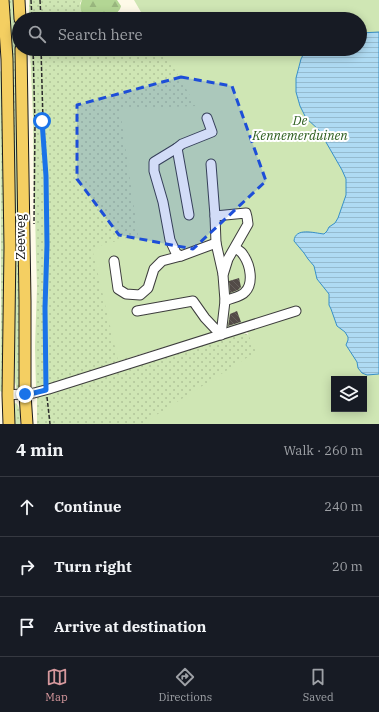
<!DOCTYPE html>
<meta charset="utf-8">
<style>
:root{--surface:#171b24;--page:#242831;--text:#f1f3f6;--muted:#9ea1a6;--line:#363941;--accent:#d6989d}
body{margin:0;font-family:"IBM Plex Serif",serif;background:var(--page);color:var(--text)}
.controls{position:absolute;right:12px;bottom:12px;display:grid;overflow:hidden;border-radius:0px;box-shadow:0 2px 10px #0003}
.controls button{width:36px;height:36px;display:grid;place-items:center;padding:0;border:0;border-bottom:1px solid var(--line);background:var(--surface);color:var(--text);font:20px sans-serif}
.stop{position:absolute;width:12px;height:12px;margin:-9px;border:3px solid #1a73e8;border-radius:50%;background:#fff}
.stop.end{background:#1a73e8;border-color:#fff;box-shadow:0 1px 4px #0008}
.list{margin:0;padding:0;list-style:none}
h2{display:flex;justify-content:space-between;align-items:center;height:52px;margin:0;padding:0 16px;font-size:17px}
h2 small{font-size:13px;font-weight:400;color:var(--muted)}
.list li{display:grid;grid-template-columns:26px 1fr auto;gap:12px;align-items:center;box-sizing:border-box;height:60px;padding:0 16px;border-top:1px solid var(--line)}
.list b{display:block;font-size:15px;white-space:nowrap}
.list em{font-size:13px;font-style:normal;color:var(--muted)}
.icon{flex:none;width:22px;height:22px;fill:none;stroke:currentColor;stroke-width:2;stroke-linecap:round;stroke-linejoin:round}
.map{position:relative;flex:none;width:379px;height:424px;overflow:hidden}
.search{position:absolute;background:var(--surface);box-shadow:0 2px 10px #0003;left:12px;right:12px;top:12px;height:44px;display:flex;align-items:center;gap:10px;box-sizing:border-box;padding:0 14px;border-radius:22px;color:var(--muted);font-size:15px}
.sheet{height:232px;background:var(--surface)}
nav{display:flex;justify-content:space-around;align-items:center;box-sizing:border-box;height:56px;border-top:1px solid var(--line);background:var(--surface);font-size:11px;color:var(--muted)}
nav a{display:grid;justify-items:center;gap:2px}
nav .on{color:var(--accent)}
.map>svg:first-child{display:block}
.grass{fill:url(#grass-dots)}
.forest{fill:url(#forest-firs)}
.park{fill:#cfe6b4;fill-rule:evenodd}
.water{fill:url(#water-rules);stroke:#3890c8}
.building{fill:url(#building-back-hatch)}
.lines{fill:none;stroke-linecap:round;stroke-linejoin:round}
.minor-casing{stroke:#3d3d3d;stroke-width:11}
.major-casing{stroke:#1b1b1b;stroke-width:13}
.path{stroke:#2c2c2c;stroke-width:1.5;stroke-dasharray:4 2;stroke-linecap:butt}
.minor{stroke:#fff;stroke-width:9}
.major{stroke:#f4cf62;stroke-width:11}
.route{stroke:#1a73e8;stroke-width:5}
.marked{fill:#1d4ed8;fill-opacity:0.2;stroke:#1d4ed8;stroke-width:3;stroke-dasharray:8 5;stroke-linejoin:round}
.labels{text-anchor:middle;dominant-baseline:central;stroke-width:4;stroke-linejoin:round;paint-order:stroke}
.park-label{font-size:13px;font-style:italic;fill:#2c5e1e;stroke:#fff}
.street-label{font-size:13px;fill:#0a0a0a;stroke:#fff}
</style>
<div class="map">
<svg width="379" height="424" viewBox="0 0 379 424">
<defs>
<pattern id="grass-dots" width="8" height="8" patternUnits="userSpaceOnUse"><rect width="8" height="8" fill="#cfe6b4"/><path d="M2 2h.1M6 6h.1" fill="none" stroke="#b0c499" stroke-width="1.8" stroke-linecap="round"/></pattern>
<pattern id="forest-firs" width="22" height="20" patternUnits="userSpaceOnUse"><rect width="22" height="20" fill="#b3d694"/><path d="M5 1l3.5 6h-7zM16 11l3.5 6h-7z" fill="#99b67e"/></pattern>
<pattern id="water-rules" width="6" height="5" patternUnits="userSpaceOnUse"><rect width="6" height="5" fill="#afdbf3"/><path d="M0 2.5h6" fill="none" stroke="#95bbcf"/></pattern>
<pattern id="building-back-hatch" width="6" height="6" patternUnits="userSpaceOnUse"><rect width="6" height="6" fill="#524b47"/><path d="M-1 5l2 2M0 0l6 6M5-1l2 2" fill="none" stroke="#66605d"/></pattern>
</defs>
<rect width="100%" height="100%" fill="#fefae8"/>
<!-- grass -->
<g class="grass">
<path d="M 6,0 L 13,0 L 17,50 L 19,186 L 20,378 L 19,389 L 17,390 L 15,382 L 14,284 Z"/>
<path d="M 29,0 L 82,0 L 80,3 L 85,17 L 88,19 L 29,19 Z"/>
<path d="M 30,49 L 306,49 L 362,373 L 379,424 L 37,424 L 37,395 L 232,329 L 252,336 L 334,409 L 364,409 L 364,379 L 310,304 L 186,339 L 36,389 L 35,347 L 37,287 L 36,257 L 35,209 L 34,205 L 33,117 Z"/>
<path d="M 2,69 L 7,158 L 4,393 L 0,391 L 1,303 L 0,72 Z"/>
<path d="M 16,403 C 21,408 20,417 20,424 L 12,424 L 14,404 Z"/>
</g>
<!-- forest -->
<path class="forest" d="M 82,0 L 117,0 L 121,6 C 119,17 98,22 88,19 C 81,17 79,6 82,0 Z"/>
<!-- park -->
<path class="park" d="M 134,0 L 379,0 L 379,424 L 142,424 L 256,352 L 244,325 L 118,360 L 92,248 L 138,235 L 120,109 L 196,106 L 163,49 L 360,49 L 360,19 L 145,19 ZM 334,379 L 364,379 L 364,409 L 334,409 Z"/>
<!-- water -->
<path class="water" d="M 379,32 L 379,374 L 367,375 L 362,373 L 358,368 L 357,362 L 346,345 L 348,340 L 348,337 L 345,332 L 337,326 L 331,309 L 329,305 L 329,294 L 317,279 L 314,266 L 308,259 L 304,253 L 294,241 C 295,227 314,233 324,234 L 327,231 L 329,227 L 335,223 L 338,218 L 346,195 L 346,179 L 342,170 L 319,130 L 306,118 L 300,106 L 296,92 L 296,78 L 301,59 L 306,49 L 360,49 L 360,33 Z"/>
<!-- building -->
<g class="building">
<path d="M 239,278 L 241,287 L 238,290 L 230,293 L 229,281 Z"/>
<path d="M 237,311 L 241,322 L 228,326 L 230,314 Z"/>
</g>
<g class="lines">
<!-- minor casing -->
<g class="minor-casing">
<g id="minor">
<path d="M 207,118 L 212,132 L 182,144 L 177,148 L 154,162 L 154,171 L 163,202 L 170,240 L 176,253 L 181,256 L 216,243"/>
<path d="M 177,148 L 189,215"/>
<path d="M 215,216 L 216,243 L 223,274"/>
<path d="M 114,261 L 118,289 L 126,294 L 140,295 L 148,288 L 154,269 L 162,261 L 181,256"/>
<path d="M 225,301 C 231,298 241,297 245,292 C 254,283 250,265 244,256 C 242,252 239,250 235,248"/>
<path d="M 137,311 L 193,301 L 205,318 L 221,335 L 225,301 L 223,275 L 228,259 L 248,224 L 247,217 L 246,213 L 215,216 L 211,164"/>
<path d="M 8,395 L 34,393 L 49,389 L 296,311"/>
</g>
</g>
<!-- major casing -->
<g class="major-casing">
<g id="major">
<path d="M 3,0 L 7,59 L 10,247 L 8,395 L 9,424"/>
<path d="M 19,0 L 20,19"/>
<path d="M 21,49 L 25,301 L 25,394 L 27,424"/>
</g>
</g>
<!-- path -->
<g class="path">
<path d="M 31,0 L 32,19"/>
<path d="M 40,0 L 41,19"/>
<path d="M 33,49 L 35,124 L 34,224"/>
<path d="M 41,49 L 43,121 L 46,176 L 47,245 L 45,308 L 46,381"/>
<path d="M 47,397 L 50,424"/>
</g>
<!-- minor -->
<use href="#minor" class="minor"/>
<!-- major -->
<use href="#major" class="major"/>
</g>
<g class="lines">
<!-- route -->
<path class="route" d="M 25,394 L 34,393 L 46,390 L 45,308 L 47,245 L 46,176 L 42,121"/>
</g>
<!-- marked area -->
<path class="marked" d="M 181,77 L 232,86 L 266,181 L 193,249 L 119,235 L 77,179 L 77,105 Z"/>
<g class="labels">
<!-- park labels -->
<g class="park-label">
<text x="300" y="120">De<tspan x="300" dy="15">Kennemerduinen</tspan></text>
</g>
<!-- street labels -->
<g class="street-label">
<text transform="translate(20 237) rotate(-90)">Zeeweg</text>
</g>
</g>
</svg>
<div class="controls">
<button><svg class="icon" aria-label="layers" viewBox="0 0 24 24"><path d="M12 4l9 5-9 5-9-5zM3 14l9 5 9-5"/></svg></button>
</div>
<div class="stop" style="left:42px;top:121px"></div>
<div class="stop end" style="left:25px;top:394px"></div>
<div class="search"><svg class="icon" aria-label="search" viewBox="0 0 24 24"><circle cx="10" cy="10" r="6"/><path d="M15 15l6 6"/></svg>Search here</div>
</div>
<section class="sheet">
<h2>4 min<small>Walk · 260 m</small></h2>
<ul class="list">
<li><svg class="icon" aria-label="ahead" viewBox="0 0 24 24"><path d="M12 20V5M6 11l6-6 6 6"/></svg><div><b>Continue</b></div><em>240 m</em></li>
<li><svg class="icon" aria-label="right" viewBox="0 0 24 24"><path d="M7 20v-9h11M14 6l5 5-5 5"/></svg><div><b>Turn right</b></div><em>20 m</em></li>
<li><svg class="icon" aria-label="arrive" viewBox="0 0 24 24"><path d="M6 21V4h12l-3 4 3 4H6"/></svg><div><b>Arrive at destination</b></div></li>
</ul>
</section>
<nav>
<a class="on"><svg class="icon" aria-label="map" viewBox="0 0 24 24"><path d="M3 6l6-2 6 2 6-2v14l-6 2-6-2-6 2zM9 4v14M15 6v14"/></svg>Map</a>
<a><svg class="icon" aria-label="directions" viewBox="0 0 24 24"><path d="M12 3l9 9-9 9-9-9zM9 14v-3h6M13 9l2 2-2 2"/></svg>Directions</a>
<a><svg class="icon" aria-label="saved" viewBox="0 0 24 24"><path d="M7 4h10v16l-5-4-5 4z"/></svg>Saved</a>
</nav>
